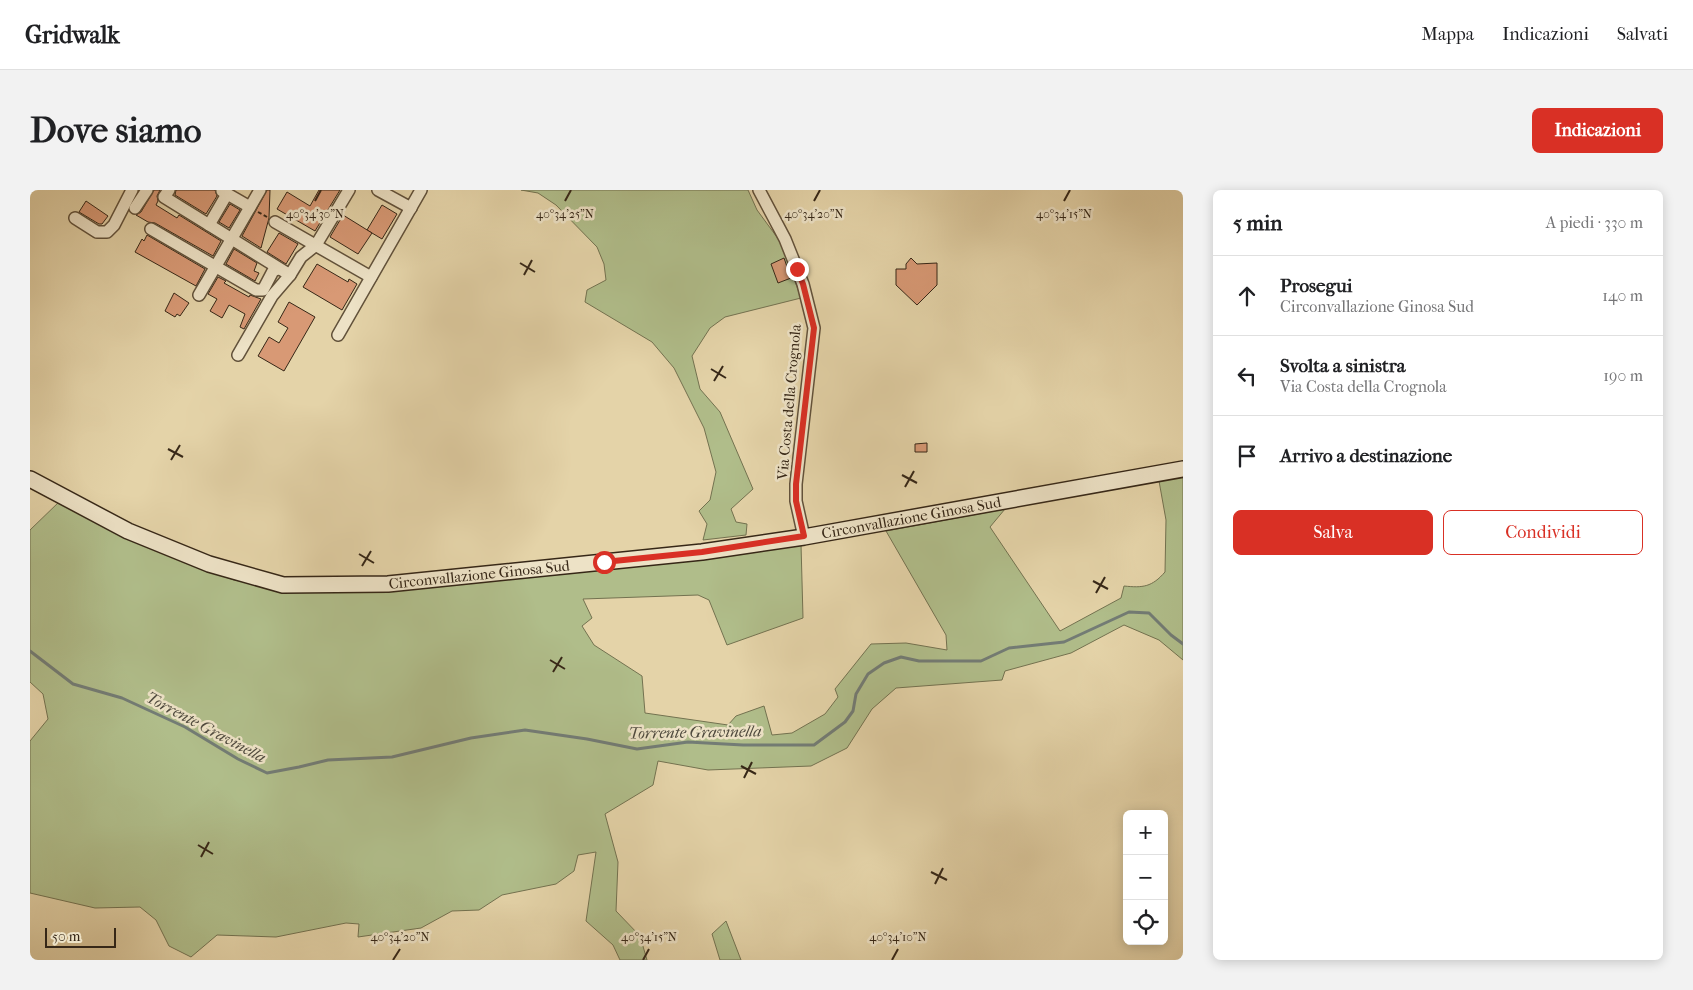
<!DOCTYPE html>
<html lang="it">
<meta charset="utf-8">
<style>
:root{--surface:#fff;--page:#f2f2f2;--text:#202124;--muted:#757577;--line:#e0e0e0;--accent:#d93025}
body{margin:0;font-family:"IM FELL French Canon",serif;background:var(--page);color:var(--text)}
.controls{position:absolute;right:15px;bottom:15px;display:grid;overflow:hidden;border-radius:8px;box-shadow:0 2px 12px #0003}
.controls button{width:45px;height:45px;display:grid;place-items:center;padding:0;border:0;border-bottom:1px solid var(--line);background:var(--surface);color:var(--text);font:25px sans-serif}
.scale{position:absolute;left:15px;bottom:12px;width:71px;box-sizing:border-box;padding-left:5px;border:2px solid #362717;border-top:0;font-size:14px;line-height:18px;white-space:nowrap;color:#362717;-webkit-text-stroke:4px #ede2c6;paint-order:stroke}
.stop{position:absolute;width:15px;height:15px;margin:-11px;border:4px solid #d93025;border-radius:50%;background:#fff}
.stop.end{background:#d93025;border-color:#fff;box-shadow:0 1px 5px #0008}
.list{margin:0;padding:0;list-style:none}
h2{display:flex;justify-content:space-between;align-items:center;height:65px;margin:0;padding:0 20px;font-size:21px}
h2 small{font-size:16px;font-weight:400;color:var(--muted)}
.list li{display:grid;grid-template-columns:32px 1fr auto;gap:15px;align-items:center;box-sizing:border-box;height:80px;padding:0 20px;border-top:1px solid var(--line)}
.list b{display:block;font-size:19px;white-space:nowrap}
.list p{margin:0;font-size:16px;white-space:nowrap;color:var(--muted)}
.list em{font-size:16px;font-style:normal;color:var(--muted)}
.actions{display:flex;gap:10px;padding:15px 20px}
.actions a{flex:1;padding:11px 0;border:1px solid var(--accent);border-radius:8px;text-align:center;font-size:18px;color:var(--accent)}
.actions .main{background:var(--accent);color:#fff}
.icon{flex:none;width:28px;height:28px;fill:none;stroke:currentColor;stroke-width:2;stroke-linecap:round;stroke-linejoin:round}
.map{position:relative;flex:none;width:1153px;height:770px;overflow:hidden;border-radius:8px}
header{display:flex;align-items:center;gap:30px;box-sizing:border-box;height:70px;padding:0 25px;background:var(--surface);border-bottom:1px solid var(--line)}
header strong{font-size:24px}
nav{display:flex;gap:28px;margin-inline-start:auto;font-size:18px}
.intro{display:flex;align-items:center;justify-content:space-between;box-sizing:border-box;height:120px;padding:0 30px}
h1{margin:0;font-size:35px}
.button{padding:12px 22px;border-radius:8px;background:var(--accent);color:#fff;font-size:18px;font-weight:700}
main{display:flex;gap:30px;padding:0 30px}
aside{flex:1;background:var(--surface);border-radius:8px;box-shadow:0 2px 12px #0003}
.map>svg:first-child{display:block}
.green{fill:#b0bd8a;stroke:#737250}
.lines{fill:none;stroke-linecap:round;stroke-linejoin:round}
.stream{stroke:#737c75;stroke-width:3}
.building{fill:#d89975;stroke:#362717}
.street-casing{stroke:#62523b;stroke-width:14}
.secondary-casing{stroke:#362717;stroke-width:18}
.path{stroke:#362717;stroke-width:2;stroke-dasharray:4 2.5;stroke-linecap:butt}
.street{stroke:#ede2c6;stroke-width:11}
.secondary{stroke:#ede2c6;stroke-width:15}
.route{stroke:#d93025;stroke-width:6}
.ticks{fill:none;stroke:#362717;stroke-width:2}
.labels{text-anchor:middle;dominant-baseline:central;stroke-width:5;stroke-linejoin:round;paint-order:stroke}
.street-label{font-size:15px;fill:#362717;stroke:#ede2c6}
.water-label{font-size:16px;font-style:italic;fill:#4f4a3e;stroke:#ede2c6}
.ticks-label{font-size:12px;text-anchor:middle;fill:#362717;stroke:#ede2c6;stroke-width:5;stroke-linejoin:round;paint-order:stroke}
</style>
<header>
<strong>Gridwalk</strong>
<nav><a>Mappa</a><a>Indicazioni</a><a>Salvati</a></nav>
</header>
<div class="intro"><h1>Dove siamo</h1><a class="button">Indicazioni</a></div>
<main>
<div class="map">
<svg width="1153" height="770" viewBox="0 0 1153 770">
<rect width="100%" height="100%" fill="#e4d3a8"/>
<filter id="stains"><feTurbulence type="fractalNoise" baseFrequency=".004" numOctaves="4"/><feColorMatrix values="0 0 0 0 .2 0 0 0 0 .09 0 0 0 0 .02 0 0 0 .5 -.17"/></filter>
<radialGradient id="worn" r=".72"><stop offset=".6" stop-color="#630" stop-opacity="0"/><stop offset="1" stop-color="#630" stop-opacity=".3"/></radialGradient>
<!-- green -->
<g class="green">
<path d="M 491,0 L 718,0 L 727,20 L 752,54 L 771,108 L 695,127 L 680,138 L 662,166 L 670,199 L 690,222 L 723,299 L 701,319 L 706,332 L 717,334 L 716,345 L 673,350 L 677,334 L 669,321 L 680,310 L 686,282 L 674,238 L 644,178 L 622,152 L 555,112 L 557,100 L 576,90 L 574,74 L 567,57 L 526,15 L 508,3 Z"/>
<path d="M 1153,287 L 1153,470 L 1129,450 L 1094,435 L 1041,463 L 975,481 L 972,490 L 866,498 L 842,519 L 817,558 L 781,576 L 678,580 L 628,571 L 623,595 L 575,624 L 588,672 L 586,721 L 610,746 L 617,770 L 590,770 L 583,755 L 556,731 L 566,662 L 548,665 L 544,681 L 526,694 L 472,705 L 449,720 L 422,721 L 391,738 L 328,747 L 329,734 L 316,733 L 246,747 L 187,745 L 161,767 L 139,756 L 126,730 L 110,717 L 65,718 L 0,703 L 0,551 L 18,529 L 13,504 L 0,492 L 0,340 L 30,311 L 153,372 L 204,390 L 264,400 L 771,354 L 773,428 L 697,455 L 679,410 L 668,405 L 553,409 L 562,428 L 552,436 L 564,455 L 612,486 L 615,523 L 698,535 L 706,526 L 734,516 L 742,545 L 762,543 L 795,524 L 808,507 L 805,499 L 841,454 L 876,453 L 917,460 L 916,445 L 856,341 L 975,319 L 960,337 L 1030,441 L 1091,408 L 1094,396 C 1113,398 1122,397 1135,382 L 1136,330 L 1129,291 Z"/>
<path d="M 696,731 L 711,770 L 690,770 L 682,744 Z"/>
</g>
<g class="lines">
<!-- stream -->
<path class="stream" d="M 0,461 L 43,494 L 92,508 L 155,537 L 208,569 L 237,583 L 269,577 L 298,570 L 362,567 L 441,548 L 495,540 L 557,549 L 607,559 L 658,552 L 713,555 L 784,555 L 815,532 L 823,521 L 826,504 L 838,484 L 854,473 L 871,467 L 889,471 L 951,471 L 979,458 L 1034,452 L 1099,422 L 1119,423 L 1141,445 L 1153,454"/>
</g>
<!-- building -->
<g class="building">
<path d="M 124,0 L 130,0 L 127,6 L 128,11 L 126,15 L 147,28 L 149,25 L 191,51 L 183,66 L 125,33 L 118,32 L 106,25 L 111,22 Z"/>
<path d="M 146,0 L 185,0 L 187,6 L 176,24 L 145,5 Z"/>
<path d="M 237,0 L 240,0 L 239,28 L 231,58 L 212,46 Z"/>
<path d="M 289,0 L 310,0 L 285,41 L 247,19 L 257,2 L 280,16 Z"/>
<path d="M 56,11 L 78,26 L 72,34 L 69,34 L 49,22 Z"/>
<path d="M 200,14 L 210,20 L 199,38 L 189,32 Z"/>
<path d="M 352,15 L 367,24 L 352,49 L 337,40 Z"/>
<path d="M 313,25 L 342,43 L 328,64 L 300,47 Z"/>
<path d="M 249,43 L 268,54 L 256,74 L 237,62 Z"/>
<path d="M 117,45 L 175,79 L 166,96 L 105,62 L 112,49 L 114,51 Z"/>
<path d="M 204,59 L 227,73 L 224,81 L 229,83 L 225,91 L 196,74 Z"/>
<path d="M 754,68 L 761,88 L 748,93 L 741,74 Z"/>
<path d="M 881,68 L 887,74 L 907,73 L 907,95 L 887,115 L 866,95 L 866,79 L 876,79 L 876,74 Z"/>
<path d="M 287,74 L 318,92 L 319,89 L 327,94 L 312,120 L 273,97 Z"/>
<path d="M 188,87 L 196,91 L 194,93 L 219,107 L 220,105 L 231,109 L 214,139 L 210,137 L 215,124 L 199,115 L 192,128 L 180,121 L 187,109 L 178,104 Z"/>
<path d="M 144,103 L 159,113 L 150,126 L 147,124 L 145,127 L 135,121 Z"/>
<path d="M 259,112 L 285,127 L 254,181 L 228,166 L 239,147 L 249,153 L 258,138 L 248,132 Z"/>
<path d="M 897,253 L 897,262 L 885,262 L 885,254 Z"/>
</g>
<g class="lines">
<!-- street casing -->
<g class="street-casing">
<g id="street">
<path d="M 139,0 L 134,7 L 260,85"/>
<path d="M 348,0 L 381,18"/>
<path d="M 729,0 L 755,49 L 773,94 L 784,138 L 766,294 L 766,311 L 774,347"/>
<path d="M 192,1 L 220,17"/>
<path d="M 105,18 L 117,0"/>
<path d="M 45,28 L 67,42 L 77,42 L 84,35 L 102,0"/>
<path d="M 245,32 L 341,87"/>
<path d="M 179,35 L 197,4"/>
<path d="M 121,39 L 226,100 L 233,100 L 243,81 L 248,79"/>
<path d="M 169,105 L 230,0"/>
<path d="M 308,145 L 391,0"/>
<path d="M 208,165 L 242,106 L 260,85 L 271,67 L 286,55 L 319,0"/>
</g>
</g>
<!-- secondary casing -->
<g class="secondary-casing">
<g id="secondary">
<path id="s1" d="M 0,289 L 98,341 L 179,374 L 253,395 L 358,394 L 672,362 L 774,347 L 1153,279"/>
</g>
</g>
<!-- path -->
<path class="path" d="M 228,22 L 237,27"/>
<!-- street -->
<use href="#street" class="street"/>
<!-- secondary -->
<use href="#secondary" class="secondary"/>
</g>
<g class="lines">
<!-- route -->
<path class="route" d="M 574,372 L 672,362 L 774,346 L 766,311 L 766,294 L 784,138 L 773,94 L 767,79"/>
</g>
<!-- ticks -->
<path class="ticks" d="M 285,11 L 291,0M 535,11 L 541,0M 784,11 L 790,0M 1034,11 L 1040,0M 490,73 L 505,82M 494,85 L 502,70M 681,179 L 696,188M 684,191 L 693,176M 138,259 L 153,267M 141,270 L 150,255M 872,285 L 887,293M 875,297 L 884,281M 329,364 L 344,373M 332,376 L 341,361M 1063,391 L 1078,399M 1066,403 L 1075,387M 520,470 L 535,479M 523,482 L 532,467M 711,576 L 726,584M 714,588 L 722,572M 168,655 L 183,664M 171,667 L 179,652M 901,682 L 917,690M 905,694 L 913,678M 363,770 L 370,759M 613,770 L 619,759M 862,770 L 868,759"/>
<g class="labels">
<!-- street labels -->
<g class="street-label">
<text transform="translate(759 212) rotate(-85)">Via Costa della Crognola</text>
<text stroke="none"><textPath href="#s1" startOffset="908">Circonvallazione Ginosa Sud</textPath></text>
<text stroke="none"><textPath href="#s1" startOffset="472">Circonvallazione Ginosa Sud</textPath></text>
</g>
<!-- water labels -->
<g class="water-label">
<text transform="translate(176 537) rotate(28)">Torrente Gravinella</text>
<text transform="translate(665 542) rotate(-1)">Torrente Gravinella</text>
</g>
</g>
<g class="ticks-label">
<text x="285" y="28">40°34'30"N</text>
<text x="535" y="28">40°34'25"N</text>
<text x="784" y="28">40°34'20"N</text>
<text x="1034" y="28">40°34'15"N</text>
<text x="370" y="751">40°34'20"N</text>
<text x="619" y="751">40°34'15"N</text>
<text x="868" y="751">40°34'10"N</text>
</g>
<rect width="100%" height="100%" filter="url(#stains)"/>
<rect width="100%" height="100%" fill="url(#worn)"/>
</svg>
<div class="controls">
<button>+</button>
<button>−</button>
<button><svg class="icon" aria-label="locate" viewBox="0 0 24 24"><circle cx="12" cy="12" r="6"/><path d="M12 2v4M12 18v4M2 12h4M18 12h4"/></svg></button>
</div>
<div class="scale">50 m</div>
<div class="stop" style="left:574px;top:372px"></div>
<div class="stop end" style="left:767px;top:79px"></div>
</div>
<aside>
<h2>5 min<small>A piedi · 330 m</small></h2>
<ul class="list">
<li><svg class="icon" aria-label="ahead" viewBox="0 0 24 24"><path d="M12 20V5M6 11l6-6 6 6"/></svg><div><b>Prosegui</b><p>Circonvallazione Ginosa Sud</p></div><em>140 m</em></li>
<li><svg class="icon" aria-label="left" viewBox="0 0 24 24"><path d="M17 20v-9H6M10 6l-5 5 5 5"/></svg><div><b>Svolta a sinistra</b><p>Via Costa della Crognola</p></div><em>190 m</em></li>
<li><svg class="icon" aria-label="arrive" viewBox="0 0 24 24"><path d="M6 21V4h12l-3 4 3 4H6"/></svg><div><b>Arrivo a destinazione</b></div></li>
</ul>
<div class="actions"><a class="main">Salva</a><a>Condividi</a></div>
</aside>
</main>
